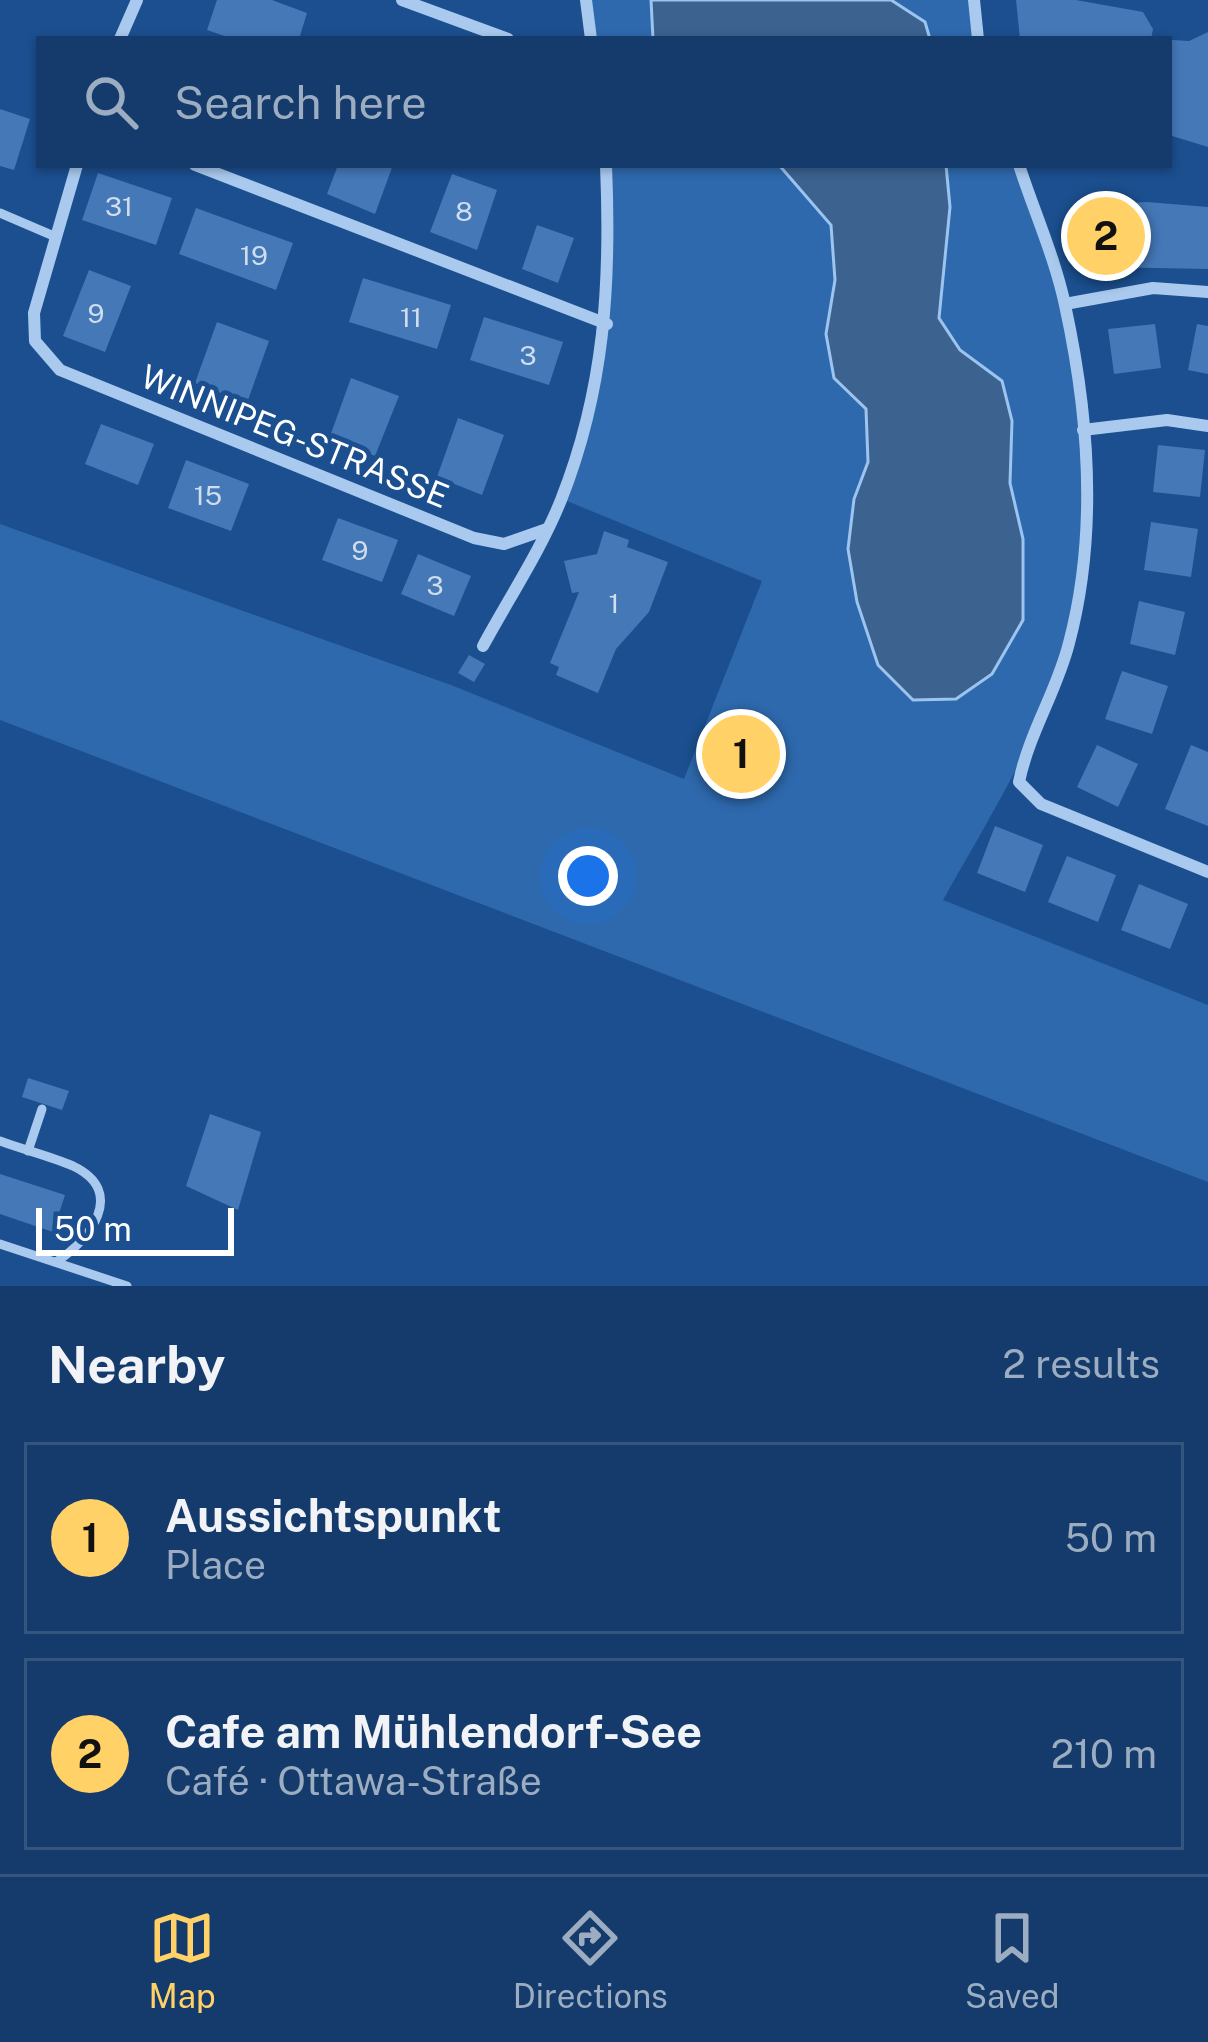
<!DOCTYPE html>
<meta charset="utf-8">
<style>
:root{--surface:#143b6b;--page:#1d4271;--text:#f1f3f6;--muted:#9dadc1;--line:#33557e;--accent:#ffd166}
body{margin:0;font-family:"Public Sans",sans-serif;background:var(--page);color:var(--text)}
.scale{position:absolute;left:36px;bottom:30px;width:198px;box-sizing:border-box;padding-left:12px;border:6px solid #fff;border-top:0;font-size:33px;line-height:42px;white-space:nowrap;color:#fff;-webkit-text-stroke:9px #1b4f8f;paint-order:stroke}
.you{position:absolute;left:588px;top:876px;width:42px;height:42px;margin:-30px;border:9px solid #fff;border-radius:50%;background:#1a73e8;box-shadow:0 0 0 18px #1a73e833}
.badge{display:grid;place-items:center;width:78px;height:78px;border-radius:50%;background:var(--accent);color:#111;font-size:39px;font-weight:700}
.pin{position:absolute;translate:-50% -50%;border:6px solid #fff;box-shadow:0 3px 12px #0006}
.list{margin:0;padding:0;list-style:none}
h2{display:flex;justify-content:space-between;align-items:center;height:156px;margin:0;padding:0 48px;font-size:51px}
h2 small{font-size:39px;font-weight:400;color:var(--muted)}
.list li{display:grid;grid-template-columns:78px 1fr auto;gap:36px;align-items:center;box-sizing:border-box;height:192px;margin:0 24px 24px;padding:0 24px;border:3px solid var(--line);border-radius:0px}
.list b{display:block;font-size:45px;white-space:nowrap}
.list p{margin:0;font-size:39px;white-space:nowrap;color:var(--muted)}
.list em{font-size:39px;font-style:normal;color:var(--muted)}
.icon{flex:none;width:66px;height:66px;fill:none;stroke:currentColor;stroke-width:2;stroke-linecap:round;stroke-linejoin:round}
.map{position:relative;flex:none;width:1208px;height:1286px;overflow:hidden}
.search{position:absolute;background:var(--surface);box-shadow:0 3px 9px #0004;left:36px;right:36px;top:36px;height:132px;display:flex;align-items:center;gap:30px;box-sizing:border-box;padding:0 42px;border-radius:0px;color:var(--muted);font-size:45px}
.sheet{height:588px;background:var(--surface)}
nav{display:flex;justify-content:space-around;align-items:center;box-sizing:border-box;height:168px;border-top:3px solid var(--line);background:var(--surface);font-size:33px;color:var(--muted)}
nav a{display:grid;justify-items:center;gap:6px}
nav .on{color:var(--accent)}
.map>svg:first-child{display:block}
.green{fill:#2e69ad}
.water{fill:#3c6290;stroke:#9cc4f0;stroke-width:3}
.building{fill:#4478b7}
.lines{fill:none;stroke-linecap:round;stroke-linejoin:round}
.service{stroke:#a9c9ee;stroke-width:9}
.minor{stroke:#a9c9ee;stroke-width:12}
.labels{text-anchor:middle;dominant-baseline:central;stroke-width:10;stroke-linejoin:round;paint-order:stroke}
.number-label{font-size:27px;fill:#d0dded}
.street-label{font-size:33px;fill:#fff;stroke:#1b4f8f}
</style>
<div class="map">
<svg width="1208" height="1286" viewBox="0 0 1208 1286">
<rect width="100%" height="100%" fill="#1b4f8f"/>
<!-- green -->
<g class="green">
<path d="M 586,0 L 651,0 L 653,39 L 591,39 Z"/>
<path d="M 891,0 L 974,0 L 978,39 L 930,39 L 925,22 Z"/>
<path d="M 606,165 L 779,165 L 831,225 L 835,280 L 826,334 L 834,378 L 866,409 L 868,462 L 854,499 L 878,665 L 913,700 L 956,699 L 1023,539 L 1010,483 L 1012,421 L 1002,382 L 960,350 L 939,318 L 950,207 L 946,165 L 1019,165 C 1034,211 1054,257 1065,304 C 1091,411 1101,540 1068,647 C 1040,737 989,818 943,900 L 1208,1005 L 1208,1182 L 0,720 L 0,524 L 451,685 L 684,779 L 762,581 L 562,499 L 607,324 Z"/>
</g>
<!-- water -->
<g class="water">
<path d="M 651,0 L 891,0 L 925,22 L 930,39 L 653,39 Z"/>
<path d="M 779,165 L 946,165 L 950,207 L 939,318 L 960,350 L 1002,381 L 1012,421 L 1010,483 L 1023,539 L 1023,620 L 992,674 L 956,699 L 913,700 L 878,665 L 857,602 L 848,549 L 854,499 L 868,462 L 866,409 L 834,378 L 826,334 L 835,280 L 831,225 Z"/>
</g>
<!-- building -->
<g class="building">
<path d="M 217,0 L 272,0 L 307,13 L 299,39 L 233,39 L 207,30 Z"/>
<path d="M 1016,0 L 1076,0 L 1143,12 L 1153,29 L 1151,39 L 1020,39 Z"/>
<path d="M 1208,32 L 1208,147 L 1169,135 L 1172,40 L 1189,41 Z"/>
<path d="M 0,109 L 30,119 L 14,170 L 0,166 Z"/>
<path d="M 338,165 L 393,165 L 375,214 L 327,194 Z"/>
<path d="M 98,173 L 172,198 L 156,245 L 82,220 Z"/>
<path d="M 452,174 L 497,190 L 477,250 L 430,232 Z"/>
<path d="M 1147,202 L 1208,207 L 1208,269 L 1101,267 L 1086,205 Z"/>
<path d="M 196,208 L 293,243 L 276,290 L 179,254 Z"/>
<path d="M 537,225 L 574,238 L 558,283 L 522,269 Z"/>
<path d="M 89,270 L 131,286 L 105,352 L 63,336 Z"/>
<path d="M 363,278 L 451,305 L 437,349 L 349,322 Z"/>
<path d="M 484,317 L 563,342 L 549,385 L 470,360 Z"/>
<path d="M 217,322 L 269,341 L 247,403 L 195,383 Z"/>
<path d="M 1155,324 L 1161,368 L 1114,374 L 1108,329 Z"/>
<path d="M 1197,324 L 1208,326 L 1208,374 L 1188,370 Z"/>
<path d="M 351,378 L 399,396 L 375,456 L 329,439 Z"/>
<path d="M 458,418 L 504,435 L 482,495 L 437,477 Z"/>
<path d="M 101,424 L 154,444 L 138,485 L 85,464 Z"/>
<path d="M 1158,445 L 1205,450 L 1200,497 L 1153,492 Z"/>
<path d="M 186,460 L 249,484 L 231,531 L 168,508 Z"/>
<path d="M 338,518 L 398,540 L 382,582 L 322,560 Z"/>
<path d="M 1151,522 L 1198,529 L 1191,577 L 1144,570 Z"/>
<path d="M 604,531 L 629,540 L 627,547 L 668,562 L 649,612 L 616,649 L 598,693 L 556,675 L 559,667 L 550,663 L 579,592 L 572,593 L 564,561 L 597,554 Z"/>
<path d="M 418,554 L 471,576 L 454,616 L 401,594 Z"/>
<path d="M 1139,601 L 1185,612 L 1175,655 L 1130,644 Z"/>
<path d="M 469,655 L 485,664 L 474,682 L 458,673 Z"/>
<path d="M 1122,671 L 1168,686 L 1152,734 L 1105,719 Z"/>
<path d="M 1097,745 L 1138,764 L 1118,807 L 1077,787 Z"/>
<path d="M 1191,745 L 1208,752 L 1208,826 L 1165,809 Z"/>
<path d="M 995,826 L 1043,845 L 1025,892 L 977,873 Z"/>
<path d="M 1067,856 L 1116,875 L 1098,922 L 1048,902 Z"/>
<path d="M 1139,884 L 1188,904 L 1170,949 L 1121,930 Z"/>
<path d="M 28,1078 L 69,1091 L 62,1110 L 22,1097 Z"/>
<path d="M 210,1114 L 261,1132 L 238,1210 L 186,1186 Z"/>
<path d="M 0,1174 L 65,1195 L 53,1232 L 0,1214 Z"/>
</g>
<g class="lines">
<!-- service -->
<g class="service">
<path d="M 0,213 L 56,237"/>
<path d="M 0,1141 C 24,1150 50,1156 73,1166 C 128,1192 89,1241 56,1262"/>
<path d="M 28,1151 L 42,1109"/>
<path d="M 0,1244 L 127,1286"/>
</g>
<!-- minor -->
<g class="minor">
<path d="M 402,0 L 508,39"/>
<path d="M 586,0 L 591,39"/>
<path d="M 974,0 L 978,39"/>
<path d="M 120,39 L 137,0"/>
<path d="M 77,165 L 34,313 L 35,341 L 60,370 L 474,538 L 504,544 L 547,529"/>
<path d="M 195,165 L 607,324"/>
<path d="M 1019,165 C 1034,211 1055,258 1065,305 C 1089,415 1098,534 1069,643 C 1057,691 1029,733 1019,782 L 1041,804 L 1208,872"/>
<path d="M 1065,304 L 1153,288 L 1208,292"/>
<path d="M 1083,430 L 1167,420 L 1208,426"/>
<path d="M 483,646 C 509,598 541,550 561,500 C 605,389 611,282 606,165"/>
</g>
</g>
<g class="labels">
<!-- number labels -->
<g class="number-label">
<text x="119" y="206">31</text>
<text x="464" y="211">8</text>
<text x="254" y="255">19</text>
<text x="96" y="313">9</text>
<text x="411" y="317">11</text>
<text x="528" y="355">3</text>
<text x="208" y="495">15</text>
<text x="360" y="550">9</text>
<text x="435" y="585">3</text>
<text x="614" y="603">1</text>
</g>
<!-- street labels -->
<g class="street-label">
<text transform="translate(295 436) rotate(22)">WINNIPEG-STRASSE</text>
</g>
</g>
</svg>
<div class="scale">50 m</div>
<div class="you"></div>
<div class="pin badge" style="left:741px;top:754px">1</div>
<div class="pin badge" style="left:1106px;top:236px">2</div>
<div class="search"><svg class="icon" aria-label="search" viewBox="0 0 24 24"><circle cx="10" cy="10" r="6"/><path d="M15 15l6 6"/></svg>Search here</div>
</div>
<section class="sheet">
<h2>Nearby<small>2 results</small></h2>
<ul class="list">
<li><span class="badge">1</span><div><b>Aussichtspunkt</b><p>Place</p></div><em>50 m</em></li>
<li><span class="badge">2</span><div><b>Cafe am Mühlendorf-See</b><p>Café · Ottawa-Straße</p></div><em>210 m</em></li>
</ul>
</section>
<nav>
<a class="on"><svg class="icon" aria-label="map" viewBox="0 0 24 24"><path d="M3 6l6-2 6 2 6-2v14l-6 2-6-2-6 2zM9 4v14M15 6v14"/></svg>Map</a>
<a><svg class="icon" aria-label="directions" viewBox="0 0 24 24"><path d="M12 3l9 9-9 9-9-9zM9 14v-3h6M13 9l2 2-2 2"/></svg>Directions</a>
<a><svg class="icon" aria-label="saved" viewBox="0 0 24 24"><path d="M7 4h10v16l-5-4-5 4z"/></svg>Saved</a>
</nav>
